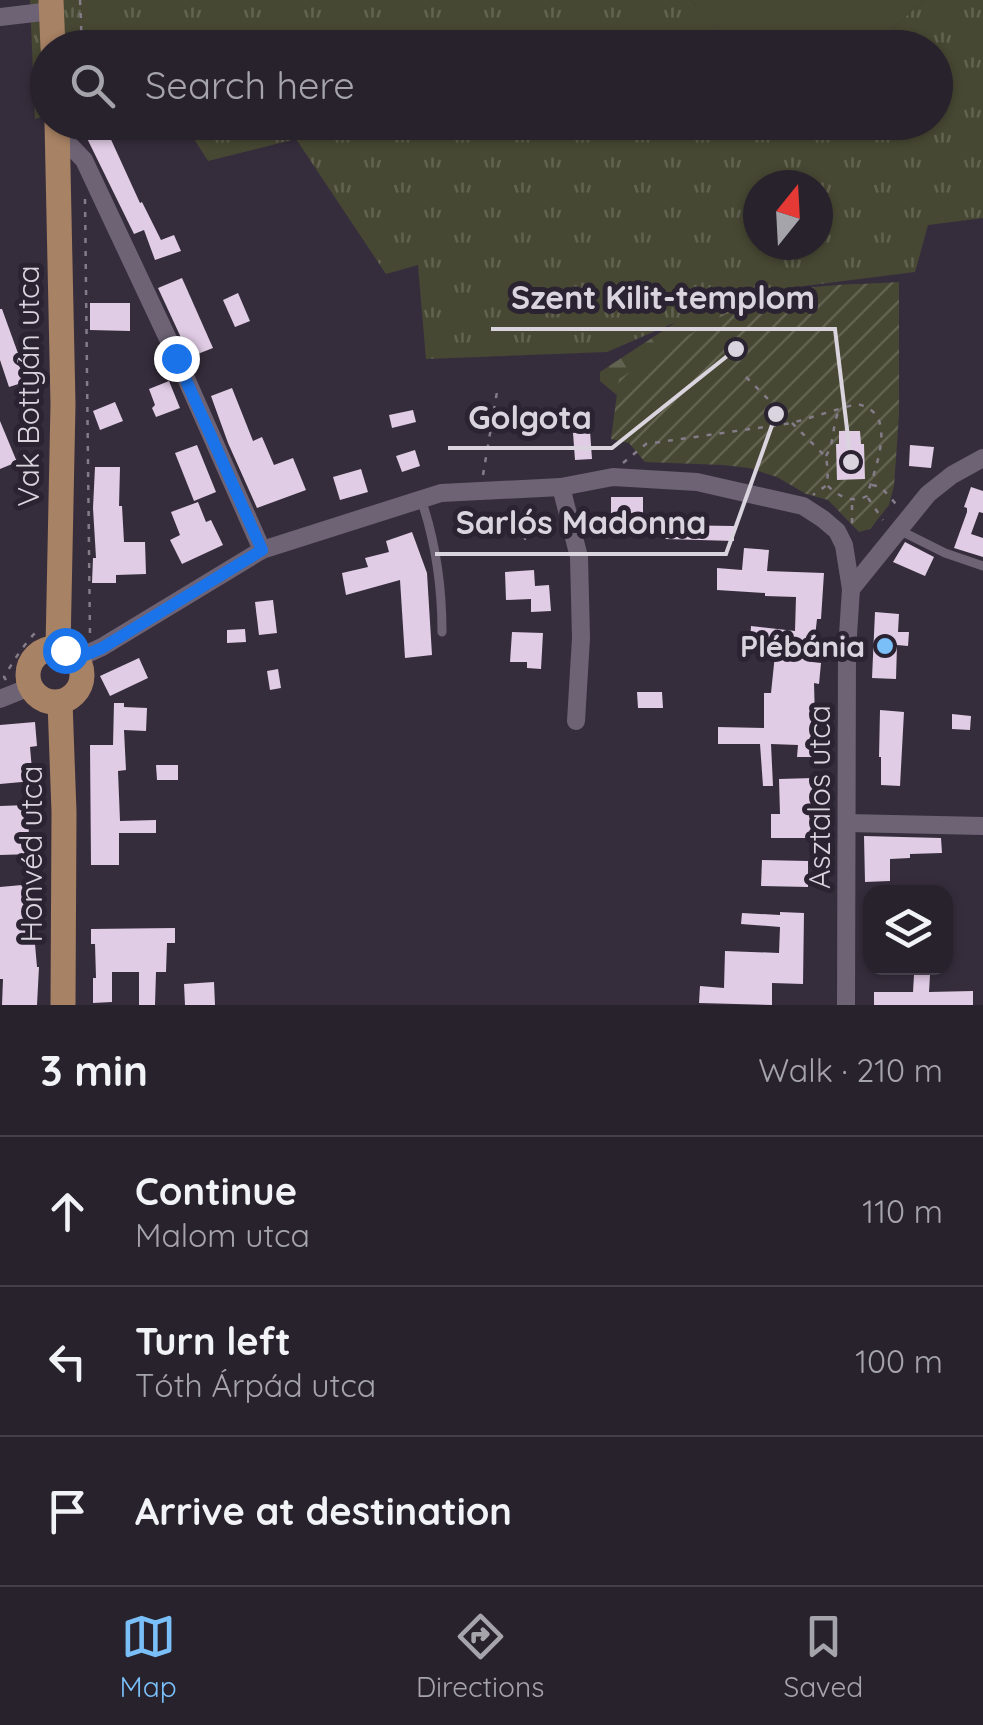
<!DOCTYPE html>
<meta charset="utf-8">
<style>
:root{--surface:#28222d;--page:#302a35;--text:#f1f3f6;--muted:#a5a4aa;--line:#443f49;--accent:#7abff8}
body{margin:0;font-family:Quicksand,sans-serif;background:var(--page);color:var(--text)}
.controls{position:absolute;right:30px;bottom:30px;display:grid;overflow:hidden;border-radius:20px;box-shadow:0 2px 8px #0004}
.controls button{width:90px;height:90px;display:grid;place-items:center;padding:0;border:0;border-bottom:2px solid var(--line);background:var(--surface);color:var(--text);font:50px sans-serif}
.compass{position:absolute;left:743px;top:170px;width:90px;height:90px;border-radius:50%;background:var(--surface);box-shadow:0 2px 8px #0004;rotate:18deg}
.stop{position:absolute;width:30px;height:30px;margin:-22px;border:8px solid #1a73e8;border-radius:50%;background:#fff}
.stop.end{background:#1a73e8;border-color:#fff;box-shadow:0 2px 10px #0008}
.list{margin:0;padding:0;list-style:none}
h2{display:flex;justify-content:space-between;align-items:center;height:130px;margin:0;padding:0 40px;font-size:42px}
h2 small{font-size:32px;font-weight:400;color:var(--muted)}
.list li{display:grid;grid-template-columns:65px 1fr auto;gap:30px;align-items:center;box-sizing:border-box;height:150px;padding:0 40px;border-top:2px solid var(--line)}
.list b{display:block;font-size:38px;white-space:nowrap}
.list p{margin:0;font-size:32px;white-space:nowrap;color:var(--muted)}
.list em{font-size:32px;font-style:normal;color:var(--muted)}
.icon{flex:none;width:55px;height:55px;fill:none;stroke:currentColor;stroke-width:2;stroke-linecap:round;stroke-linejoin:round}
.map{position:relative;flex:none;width:983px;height:1005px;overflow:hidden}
.search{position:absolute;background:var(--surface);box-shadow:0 2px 8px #0004;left:30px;right:30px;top:30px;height:110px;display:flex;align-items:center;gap:25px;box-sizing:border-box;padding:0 35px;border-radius:55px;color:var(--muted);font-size:38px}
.sheet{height:580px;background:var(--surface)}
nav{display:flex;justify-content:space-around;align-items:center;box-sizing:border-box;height:140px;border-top:2px solid var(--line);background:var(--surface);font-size:28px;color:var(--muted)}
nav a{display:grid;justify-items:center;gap:5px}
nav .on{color:var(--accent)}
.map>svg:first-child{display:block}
.grass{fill:url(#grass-tufts);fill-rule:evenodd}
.forest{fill:url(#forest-firs)}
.garden{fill:url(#garden-furrows)}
.pitch{fill:#474833}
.building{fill:#e0cce5}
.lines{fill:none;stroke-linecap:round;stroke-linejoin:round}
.path{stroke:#847c89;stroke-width:2.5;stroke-dasharray:5 8;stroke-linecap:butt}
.lane{stroke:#6d6375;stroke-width:9}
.street{stroke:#6d6375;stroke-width:18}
.primary{stroke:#a88264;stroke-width:25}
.route{stroke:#1a73e8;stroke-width:12}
.poi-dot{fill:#7abff8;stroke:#2b2332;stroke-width:4}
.labels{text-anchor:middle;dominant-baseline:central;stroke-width:10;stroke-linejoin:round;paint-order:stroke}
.street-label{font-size:30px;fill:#dad4df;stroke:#2b2332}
.poi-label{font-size:30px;font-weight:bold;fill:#dad4df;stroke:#2b2332;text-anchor:end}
.leader{fill:none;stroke:#dad4df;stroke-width:4}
.callout-dot{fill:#dad4df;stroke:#2b2332;stroke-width:4}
.callout-label{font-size:32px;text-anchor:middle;font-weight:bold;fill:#dad4df;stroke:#2b2332;stroke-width:10;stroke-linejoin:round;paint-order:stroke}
</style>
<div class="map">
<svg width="983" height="1005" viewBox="0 0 983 1005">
<defs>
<pattern id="grass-tufts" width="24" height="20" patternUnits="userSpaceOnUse" patternTransform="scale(2.5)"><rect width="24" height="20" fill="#474833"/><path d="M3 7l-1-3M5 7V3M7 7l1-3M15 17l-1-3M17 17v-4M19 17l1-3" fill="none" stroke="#616250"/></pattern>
<pattern id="forest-firs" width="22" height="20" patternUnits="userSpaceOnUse" patternTransform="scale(2.5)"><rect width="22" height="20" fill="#474833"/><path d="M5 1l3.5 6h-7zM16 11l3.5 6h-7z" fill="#616250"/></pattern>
<pattern id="garden-furrows" width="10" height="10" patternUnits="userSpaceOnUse" patternTransform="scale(2.5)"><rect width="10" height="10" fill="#474833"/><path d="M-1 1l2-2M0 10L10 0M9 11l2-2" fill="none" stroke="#616250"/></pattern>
</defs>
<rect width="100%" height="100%" fill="#362d3c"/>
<!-- grass -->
<g class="grass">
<path d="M 30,0 L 691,0 L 735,47 L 48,48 L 47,115 L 35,119 Z"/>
<path d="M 924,0 L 983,0 L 983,218 L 928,225 L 915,272 L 741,294 L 607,352 L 426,359 L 418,265 L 386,274 L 296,139 L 208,161 L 184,123 L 936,122 L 936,48 L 872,47 ZM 758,185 L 818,185 L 818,245 L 758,245 Z"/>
</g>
<!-- forest -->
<path class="forest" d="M 731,302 L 752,310 L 618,396 L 600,381 L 600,372 L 684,317 Z"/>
<!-- garden -->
<path class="garden" d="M 899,282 L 899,415 L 894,486 L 889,505 L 870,529 L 859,532 L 828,500 L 806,494 L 777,477 L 749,468 L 723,465 L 645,462 L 629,443 L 611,439 L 619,379 C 667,350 715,314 768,297 C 809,283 856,285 899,282 Z"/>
<!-- pitch -->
<path class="pitch" d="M 691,0 L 924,0 L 872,47 L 735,48 Z"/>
<!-- building -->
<g class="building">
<path d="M 79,122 L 103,122 L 140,203 L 142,202 L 161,240 L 174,235 L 181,251 L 155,260 L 144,230 L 134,234 Z"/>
<path d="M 182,278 L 213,348 L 190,357 L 158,288 Z"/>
<path d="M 238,293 L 250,321 L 235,327 L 223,300 Z"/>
<path d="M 90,303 L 130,303 L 130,331 L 90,330 Z"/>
<path d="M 0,309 L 2,309 L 28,381 L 9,387 L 0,360 Z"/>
<path d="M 169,381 L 180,408 L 156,417 L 152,408 L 155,405 L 149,389 Z"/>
<path d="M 232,388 L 253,441 L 262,437 L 274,465 L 293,458 L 306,490 L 257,508 L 228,443 L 211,396 Z"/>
<path d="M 115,402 L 123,421 L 100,430 L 93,411 Z"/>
<path d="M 413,410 L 416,422 L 392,428 L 389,415 Z"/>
<path d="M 0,421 L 17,462 L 0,469 Z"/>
<path d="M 590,431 L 592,459 L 575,460 L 573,433 Z"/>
<path d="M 839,431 L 860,431 L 861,444 L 864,444 L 865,479 L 837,480 L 836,444 L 839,444 Z"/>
<path d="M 197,445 L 216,492 L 194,501 L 175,453 Z"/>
<path d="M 910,445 L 934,447 L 931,468 L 909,466 Z"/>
<path d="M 415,450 L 420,466 L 402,472 L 396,456 Z"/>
<path d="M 95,467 L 120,467 L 119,506 L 122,506 L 124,542 L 145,542 L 146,574 L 116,575 L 116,583 L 92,583 L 93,558 L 96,558 L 93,508 Z"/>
<path d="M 361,469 L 368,492 L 340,500 L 333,477 Z"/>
<path d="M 971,487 L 983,491 L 983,513 L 979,512 L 971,534 L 983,538 L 983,557 L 954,548 L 967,512 L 967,508 L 964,507 Z"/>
<rect x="611" y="497" width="32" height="17"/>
<path d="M 198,502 L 206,522 L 211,520 L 223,545 L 182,564 L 170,540 L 180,535 L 171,512 Z"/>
<path d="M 516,509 L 536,531 L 525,540 L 502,514 Z"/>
<path d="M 666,525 L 734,526 L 734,541 L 665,539 Z"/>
<path d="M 412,532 L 427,573 L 432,655 L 405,658 L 400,580 L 346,595 L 342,573 L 368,567 L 365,558 L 389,552 L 386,541 Z"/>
<path d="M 905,542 L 934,557 L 925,576 L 893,562 Z"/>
<path d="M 744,548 L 769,550 L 767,571 L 824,573 L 821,619 L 817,619 L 812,662 L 821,663 L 819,684 L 814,683 L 816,757 L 797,757 L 798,745 L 771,744 L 773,786 L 763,786 L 760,744 L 718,744 L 718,727 L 764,728 L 764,693 L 771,693 L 776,645 L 750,642 L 751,626 L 795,631 L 796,597 L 765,596 L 765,593 L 717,590 L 717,568 L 742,570 Z"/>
<path d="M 534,570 L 535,586 L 549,585 L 551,611 L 531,612 L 531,599 L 506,600 L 505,572 Z"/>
<path d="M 273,600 L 277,633 L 259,635 L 255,602 Z"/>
<path d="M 875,612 L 899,614 L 898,632 L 909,632 L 908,646 L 897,645 L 896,679 L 872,678 Z"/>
<path d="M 245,629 L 246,642 L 227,643 L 227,630 Z"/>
<path d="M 512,632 L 543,633 L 541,669 L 527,668 L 527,662 L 510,662 Z"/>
<path d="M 139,658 L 148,678 L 110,696 L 100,676 Z"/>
<path d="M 278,669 L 281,688 L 270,690 L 267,671 Z"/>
<path d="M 637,692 L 662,692 L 663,708 L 638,708 Z"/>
<path d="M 114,703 L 124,703 L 124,707 L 147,708 L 146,731 L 124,730 L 126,770 L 118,771 L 120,821 L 156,820 L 156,833 L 119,833 L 119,865 L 91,865 L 90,745 L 113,745 Z"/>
<path d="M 880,710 L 904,712 L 900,786 L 881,785 L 881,757 L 879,757 Z"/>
<path d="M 952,714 L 971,716 L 970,730 L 952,729 Z"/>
<path d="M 35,722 L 37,746 L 30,747 L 33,781 L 0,784 L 0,725 Z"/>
<path d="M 156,765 L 178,765 L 178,780 L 157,780 Z"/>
<path d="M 813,778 L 814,802 L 811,802 L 811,838 L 771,838 L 771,814 L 780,814 L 779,779 Z"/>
<path d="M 28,805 L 29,841 L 31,841 L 32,854 L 0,855 L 0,806 Z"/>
<path d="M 864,836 L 941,838 L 942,853 L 910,854 L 910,858 L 890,859 L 890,881 L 865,882 Z"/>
<path d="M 762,860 L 808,861 L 808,887 L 761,886 Z"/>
<path d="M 33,884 L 34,902 L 30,902 L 33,944 L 35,944 L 37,967 L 39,967 L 37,1005 L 2,1005 L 3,979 L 0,979 L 0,887 Z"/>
<path d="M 780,912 L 804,913 L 803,984 L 772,983 L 772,1005 L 699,1003 L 700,986 L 724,988 L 725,951 L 779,953 L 780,927 L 741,924 L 742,913 L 780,915 Z"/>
<path d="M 175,928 L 175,943 L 167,943 L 166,972 L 156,972 L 155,1005 L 139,1005 L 139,972 L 112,972 L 112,1002 L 93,1003 L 93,978 L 96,978 L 95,944 L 91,944 L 91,929 Z"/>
<path d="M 914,975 L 930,975 L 929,992 L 973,991 L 973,1005 L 874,1005 L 874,992 L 913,992 Z"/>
<path d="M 214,982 L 215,1005 L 185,1005 L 184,984 Z"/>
</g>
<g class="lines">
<!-- path -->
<g class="path">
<path d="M 80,0 L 82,48"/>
<path d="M 81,122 L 82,136"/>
<path d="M 85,199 L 90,636"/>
<path d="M 746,377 L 826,457 L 828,471 L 827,485 L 813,495"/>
<path d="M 826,456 C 836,440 831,423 841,407"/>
<path d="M 623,463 L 646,444 L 792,423 L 856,404 C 900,411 875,468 867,496 C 851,504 838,496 827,485"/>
<path d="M 483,475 L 498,386"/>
<path d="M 872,485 L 881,487 L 896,504"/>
<path d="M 868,498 L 883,520"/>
<path d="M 852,523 L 852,501"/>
<path d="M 6,680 L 4,677 C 14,660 24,644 38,630"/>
</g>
<!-- lane -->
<g class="lane">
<path d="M 421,499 C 436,543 442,586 442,632"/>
<path d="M 899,530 L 945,553 L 983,566"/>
</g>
<!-- street -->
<g class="street">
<path d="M 0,17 L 51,11"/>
<path d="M 58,133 L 84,160 L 177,358 L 262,550"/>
<path d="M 561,487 L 579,557 L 581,638 L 576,721"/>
<path d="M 851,589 L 928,494 L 952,475 L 983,458"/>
<path d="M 76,659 L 102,647 L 262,550 L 441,493 L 561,487 L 613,477 L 697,482 L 803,506 L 823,519 L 837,531 L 844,545 L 851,589 L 847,650 L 846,1005"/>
<path d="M 0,699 L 30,687"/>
<path d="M 847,823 L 983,826"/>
</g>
<!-- primary -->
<g class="primary">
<path d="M 51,0 L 53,48"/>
<path d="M 57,122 L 63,404 L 58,648"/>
<circle cx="55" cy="675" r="27"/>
<path d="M 60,702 L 64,812 L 63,1005"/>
</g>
</g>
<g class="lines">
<!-- route -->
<path class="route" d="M 65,650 L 76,659 L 102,648 L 262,550 L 176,358"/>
</g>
<!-- markers -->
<circle class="poi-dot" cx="885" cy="646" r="10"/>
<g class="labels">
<!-- street labels -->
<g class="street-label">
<text transform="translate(28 386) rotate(-90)">Vak Bottyán utca</text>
<text transform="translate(819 797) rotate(-90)">Asztalos utca</text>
<text transform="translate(31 854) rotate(-90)">Honvéd utca</text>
</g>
<!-- poi labels -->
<g class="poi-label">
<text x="865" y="646">Plébánia</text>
</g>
</g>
<!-- callouts -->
<path class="leader" d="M851 462L835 329H491M736 349L612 448H448M776 414L726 554H435"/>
<g class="callout-dot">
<circle cx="851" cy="462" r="10"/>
<circle cx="736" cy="349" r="10"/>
<circle cx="776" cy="414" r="10"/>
</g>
<g class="callout-label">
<text x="663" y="309">Szent Kilit-templom</text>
<text x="530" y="429">Golgota</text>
<text x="581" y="534">Sarlós Madonna</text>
</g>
</svg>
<div class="controls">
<button><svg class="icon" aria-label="layers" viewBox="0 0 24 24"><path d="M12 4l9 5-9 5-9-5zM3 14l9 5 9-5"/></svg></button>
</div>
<svg class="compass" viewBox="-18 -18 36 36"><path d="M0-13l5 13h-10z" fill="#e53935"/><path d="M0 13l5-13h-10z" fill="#a5a4aa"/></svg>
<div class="stop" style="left:65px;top:650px"></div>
<div class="stop end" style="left:176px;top:358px"></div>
<div class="search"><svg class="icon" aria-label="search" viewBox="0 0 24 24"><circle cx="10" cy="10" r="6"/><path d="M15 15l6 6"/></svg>Search here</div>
</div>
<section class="sheet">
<h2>3 min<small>Walk · 210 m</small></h2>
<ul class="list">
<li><svg class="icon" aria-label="ahead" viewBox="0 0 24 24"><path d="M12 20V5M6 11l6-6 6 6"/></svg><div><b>Continue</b><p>Malom utca</p></div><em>110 m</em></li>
<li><svg class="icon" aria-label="left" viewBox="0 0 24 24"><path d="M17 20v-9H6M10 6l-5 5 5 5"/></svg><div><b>Turn left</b><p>Tóth Árpád utca</p></div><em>100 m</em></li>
<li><svg class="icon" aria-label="arrive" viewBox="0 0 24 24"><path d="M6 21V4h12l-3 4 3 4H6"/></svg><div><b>Arrive at destination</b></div></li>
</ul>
</section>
<nav>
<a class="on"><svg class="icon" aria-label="map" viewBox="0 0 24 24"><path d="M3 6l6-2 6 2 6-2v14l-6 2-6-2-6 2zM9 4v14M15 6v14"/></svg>Map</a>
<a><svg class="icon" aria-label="directions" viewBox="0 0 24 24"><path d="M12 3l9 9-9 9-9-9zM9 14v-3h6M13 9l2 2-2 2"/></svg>Directions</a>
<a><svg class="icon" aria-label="saved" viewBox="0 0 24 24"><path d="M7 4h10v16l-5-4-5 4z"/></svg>Saved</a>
</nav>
